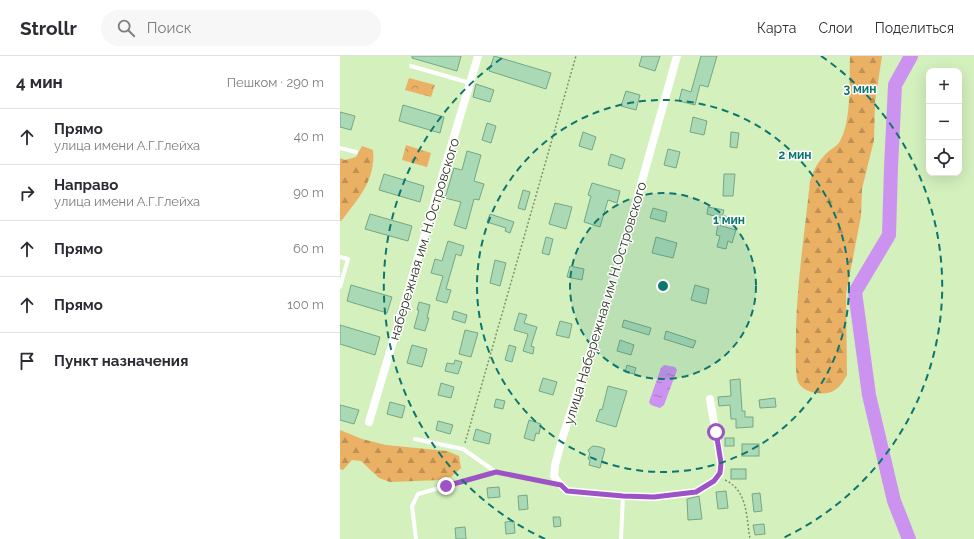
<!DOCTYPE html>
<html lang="ru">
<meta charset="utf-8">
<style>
:root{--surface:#fff;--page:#f7f7f7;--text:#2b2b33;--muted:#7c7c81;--line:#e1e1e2}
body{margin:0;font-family:Raleway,sans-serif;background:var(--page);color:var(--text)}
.controls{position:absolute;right:12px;top:12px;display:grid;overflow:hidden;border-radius:8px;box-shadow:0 4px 16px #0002}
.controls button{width:36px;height:36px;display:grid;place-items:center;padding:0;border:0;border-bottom:1px solid var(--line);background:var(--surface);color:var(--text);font:20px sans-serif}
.stop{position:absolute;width:12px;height:12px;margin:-9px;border:3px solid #9d52c5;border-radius:50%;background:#fff}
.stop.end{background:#9d52c5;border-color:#fff;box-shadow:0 1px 4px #0008}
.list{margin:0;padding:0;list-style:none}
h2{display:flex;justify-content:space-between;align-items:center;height:52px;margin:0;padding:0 16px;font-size:17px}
h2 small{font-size:13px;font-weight:400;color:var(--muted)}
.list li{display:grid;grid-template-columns:26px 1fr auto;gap:12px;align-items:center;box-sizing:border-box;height:56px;padding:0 16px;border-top:1px solid var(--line)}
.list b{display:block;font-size:15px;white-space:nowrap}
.list p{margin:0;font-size:13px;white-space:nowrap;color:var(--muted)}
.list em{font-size:13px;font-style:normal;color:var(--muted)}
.icon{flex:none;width:22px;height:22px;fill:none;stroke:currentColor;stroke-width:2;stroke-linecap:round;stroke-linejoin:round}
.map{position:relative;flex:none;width:634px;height:483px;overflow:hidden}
header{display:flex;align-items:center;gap:24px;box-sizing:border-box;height:56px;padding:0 20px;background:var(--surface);border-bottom:1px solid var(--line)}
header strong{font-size:19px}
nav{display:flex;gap:22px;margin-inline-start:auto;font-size:14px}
.search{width:280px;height:36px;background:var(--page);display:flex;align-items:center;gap:10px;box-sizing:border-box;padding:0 14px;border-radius:22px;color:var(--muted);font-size:15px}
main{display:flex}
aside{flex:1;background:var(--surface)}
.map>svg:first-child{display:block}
.forest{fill:url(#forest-firs)}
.park{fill:url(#park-crowns)}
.water{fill:url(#water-ripples)}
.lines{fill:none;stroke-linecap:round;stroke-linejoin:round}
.river{stroke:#cc92ef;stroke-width:14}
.building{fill:#a9dab5;stroke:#77a683}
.path{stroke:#7e926f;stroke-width:1.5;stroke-dasharray:2 2;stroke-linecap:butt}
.service{stroke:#fff;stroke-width:4}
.minor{stroke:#fff;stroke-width:8}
.route{stroke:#9d52c5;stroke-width:5}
.ring{fill:none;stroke:#0f766e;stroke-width:2;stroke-dasharray:7 5}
.labels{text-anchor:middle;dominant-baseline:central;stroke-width:3;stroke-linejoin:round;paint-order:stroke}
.street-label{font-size:14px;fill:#2d3825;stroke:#fff}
.centre{fill:#0f766e;stroke:#fff;stroke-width:2}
.ring-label{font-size:12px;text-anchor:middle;font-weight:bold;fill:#0f766e;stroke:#fff;stroke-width:3;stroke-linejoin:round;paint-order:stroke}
</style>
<header>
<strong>Strollr</strong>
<div class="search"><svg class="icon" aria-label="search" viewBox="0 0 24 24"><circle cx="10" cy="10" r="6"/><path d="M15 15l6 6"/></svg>Поиск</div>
<nav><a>Карта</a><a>Слои</a><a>Поделиться</a></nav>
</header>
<main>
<aside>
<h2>4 мин<small>Пешком · 290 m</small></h2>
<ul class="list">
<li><svg class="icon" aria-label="ahead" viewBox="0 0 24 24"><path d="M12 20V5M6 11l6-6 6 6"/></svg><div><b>Прямо</b><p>улица имени А.Г.Глейха</p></div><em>40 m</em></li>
<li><svg class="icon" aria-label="right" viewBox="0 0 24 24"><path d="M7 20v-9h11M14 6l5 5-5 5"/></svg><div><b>Направо</b><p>улица имени А.Г.Глейха</p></div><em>90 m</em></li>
<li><svg class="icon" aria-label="ahead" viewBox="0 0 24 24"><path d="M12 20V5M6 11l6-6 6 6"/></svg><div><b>Прямо</b></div><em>60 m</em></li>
<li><svg class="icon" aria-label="ahead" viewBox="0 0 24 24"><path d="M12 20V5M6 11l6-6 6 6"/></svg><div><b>Прямо</b></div><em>100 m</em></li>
<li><svg class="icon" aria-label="arrive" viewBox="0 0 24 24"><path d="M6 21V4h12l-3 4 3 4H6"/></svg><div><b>Пункт назначения</b></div></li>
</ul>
</aside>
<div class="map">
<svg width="634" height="483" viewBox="0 0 634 483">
<defs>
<pattern id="forest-firs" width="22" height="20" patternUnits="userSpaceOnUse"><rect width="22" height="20" fill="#eab064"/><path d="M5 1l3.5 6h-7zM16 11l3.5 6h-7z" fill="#be9052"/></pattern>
<pattern id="park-crowns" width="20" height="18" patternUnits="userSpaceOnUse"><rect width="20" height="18" fill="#eab064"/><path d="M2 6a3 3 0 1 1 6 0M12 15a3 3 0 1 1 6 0" fill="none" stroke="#be9052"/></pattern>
<pattern id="water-ripples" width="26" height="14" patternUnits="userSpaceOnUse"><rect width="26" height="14" fill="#cc92ef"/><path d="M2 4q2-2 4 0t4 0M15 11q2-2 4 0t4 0" fill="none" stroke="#a678c1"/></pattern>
</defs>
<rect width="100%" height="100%" fill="#d3f0bd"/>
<!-- forest -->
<g class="forest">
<path d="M 510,0 L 542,0 L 535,46 L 534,84 L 522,133 L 521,160 L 506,238 L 507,319 C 503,326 499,333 491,336 C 480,340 460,336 457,323 C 455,307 456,291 456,275 C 457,225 465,175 470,125 C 474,112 479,104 489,95 C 493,92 498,89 500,85 C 512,65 509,23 510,0 Z"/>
<path d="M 22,90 L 33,94 C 36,123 19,142 2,164 L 0,165 L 0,102 L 5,104 L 16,101 Z"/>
<path d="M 0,374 L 22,383 L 46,389 L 107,395 L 119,400 L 121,412 L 111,421 L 100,424 L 50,426 L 39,422 L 21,405 L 12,404 L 3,414 L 0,413 Z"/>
</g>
<!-- park -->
<g class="park">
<path d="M 69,22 L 95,29 L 91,41 L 65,34 Z"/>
<path d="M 66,89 L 91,97 L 87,111 L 62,104 Z"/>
</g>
<!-- water -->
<path class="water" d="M 324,309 L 335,311 L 337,314 L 324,349 L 320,352 L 311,349 L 309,346 L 321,312 Z"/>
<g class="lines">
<!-- river -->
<path class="river" d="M 569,483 L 554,445 L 529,339 L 515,236 L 549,179 L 551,112 L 555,29 L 571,0"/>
</g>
<!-- building -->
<g class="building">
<path d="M 72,0 L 121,0 L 117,15 L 72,2 Z"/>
<path d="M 154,0 L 211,17 L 206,33 L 149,15 Z"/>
<path d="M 302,0 L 320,0 L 315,15 L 299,10 Z"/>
<path d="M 361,0 L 377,0 L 368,31 L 360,29 L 355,49 L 339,45 L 342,33 L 351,36 Z"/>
<path d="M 136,28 L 154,34 L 150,46 L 133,41 Z"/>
<path d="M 286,35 L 300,39 L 296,54 L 281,50 Z"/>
<path d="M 63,49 L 104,61 L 100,77 L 59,65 Z"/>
<path d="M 0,56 L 15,60 L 11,74 L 0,71 Z"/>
<path d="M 353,61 L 367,65 L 364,79 L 350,76 Z"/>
<path d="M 147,67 L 156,70 L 151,87 L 142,84 Z"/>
<path d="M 243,76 L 256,81 L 252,94 L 239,90 Z"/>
<path d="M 391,76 L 399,77 L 397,92 L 390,91 Z"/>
<path d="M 328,93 L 340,96 L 336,112 L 324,109 Z"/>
<path d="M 127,95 L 141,99 L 134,125 L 144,128 L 139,144 L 134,143 L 126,173 L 114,169 L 121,146 L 105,142 L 114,112 L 122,114 Z"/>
<path d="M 271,98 L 285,103 L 282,113 L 268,109 Z"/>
<path d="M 44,118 L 84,130 L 80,146 L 39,134 Z"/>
<path d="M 384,118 L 395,118 L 393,140 L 383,140 Z"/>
<path d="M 252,127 L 280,135 L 277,147 L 268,144 L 260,171 L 244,166 L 251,140 L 248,139 Z"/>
<path d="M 183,134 L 190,136 L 185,154 L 178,152 Z"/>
<path d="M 215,147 L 232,151 L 226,173 L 209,168 Z"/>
<path d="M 368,151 L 384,154 L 382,162 L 367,158 Z"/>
<path d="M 313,152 L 327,156 L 325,166 L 310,162 Z"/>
<path d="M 30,158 L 72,170 L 68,185 L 25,173 Z"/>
<path d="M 150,158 L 174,166 L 170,177 L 165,175 L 166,172 L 147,166 Z"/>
<path d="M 378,169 L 396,174 L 392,187 L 388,185 L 386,193 L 377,191 L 380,180 L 376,179 Z"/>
<path d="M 206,181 L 213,183 L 209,199 L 202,197 Z"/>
<path d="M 316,181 L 337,187 L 333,202 L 312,197 Z"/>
<path d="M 108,185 L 124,190 L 121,200 L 116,198 L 106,233 L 111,234 L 107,247 L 96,244 L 103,220 L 91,217 L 95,203 L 102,205 Z"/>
<path d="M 155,204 L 166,207 L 160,230 L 150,227 Z"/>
<path d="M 230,210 L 244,213 L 242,224 L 227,221 Z"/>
<path d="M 11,229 L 52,241 L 47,257 L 7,245 Z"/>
<path d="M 355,229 L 369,233 L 366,248 L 351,244 Z"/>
<path d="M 79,246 L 90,249 L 87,262 L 89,262 L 85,275 L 74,272 L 79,254 L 77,254 Z"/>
<path d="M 114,255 L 127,259 L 125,267 L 112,263 Z"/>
<path d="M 179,257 L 187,259 L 184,267 L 197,271 L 191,290 L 194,291 L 193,298 L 183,295 L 188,278 L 174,274 Z"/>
<path d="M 284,264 L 311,272 L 309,279 L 282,271 Z"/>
<path d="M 220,265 L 232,268 L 229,282 L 216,279 Z"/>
<path d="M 0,269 L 40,281 L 35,299 L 0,288 Z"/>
<path d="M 125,274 L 138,277 L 131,301 L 119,298 Z"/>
<path d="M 326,275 L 356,285 L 353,292 L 324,283 Z"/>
<path d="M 280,284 L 294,289 L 291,299 L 277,295 Z"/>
<path d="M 72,289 L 87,293 L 82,311 L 67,307 Z"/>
<path d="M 169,289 L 176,291 L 172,306 L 165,304 Z"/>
<path d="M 115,304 L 122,306 L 118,318 L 105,315 L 107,307 L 114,308 Z"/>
<path d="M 287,309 L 296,312 L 294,318 L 285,316 Z"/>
<path d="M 203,322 L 217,326 L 213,339 L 199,335 Z"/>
<path d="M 400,323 L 402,355 L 405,355 L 405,361 L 413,361 L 413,371 L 396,372 L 396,363 L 391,363 L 390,349 L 379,350 L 378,341 L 391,340 L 390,324 Z"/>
<path d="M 101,327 L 114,331 L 111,342 L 98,339 Z"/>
<path d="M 268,330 L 287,335 L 276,371 L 256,365 L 260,353 L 262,354 Z"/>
<path d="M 435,342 L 436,351 L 420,352 L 419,344 Z"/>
<path d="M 156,343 L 165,345 L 163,353 L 154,351 Z"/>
<path d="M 50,346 L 65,350 L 62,362 L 47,358 Z"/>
<path d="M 0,349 L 19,354 L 14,368 L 0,364 Z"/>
<path d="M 189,364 L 201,368 L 199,378 L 196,377 L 194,385 L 184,382 Z"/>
<path d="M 98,365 L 113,369 L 110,378 L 96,374 Z"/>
<path d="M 136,373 L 151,378 L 149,388 L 133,384 Z"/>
<rect x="385" y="382" width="9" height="8"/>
<rect x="402" y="388" width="17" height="12"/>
<path d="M 253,390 L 260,391 L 265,393 L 260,412 L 249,409 L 250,404 L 248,403 L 250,397 L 248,395 L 249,393 Z"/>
<rect x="391" y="413" width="15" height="10"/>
<path d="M 159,431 L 160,441 L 148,442 L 147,432 Z"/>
<path d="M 386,435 L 388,452 L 378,453 L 376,436 Z"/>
<path d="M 420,437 L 422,455 L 414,456 L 412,438 Z"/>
<path d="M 187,439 L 188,453 L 179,454 L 178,440 Z"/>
<path d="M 359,440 L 362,463 L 348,464 L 347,443 Z"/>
<path d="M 213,461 L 220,461 L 221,470 L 214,471 Z"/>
<path d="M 174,465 L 175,477 L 166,478 L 165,466 Z"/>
<path d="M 424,468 L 425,478 L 415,479 L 413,469 Z"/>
<path d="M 125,471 L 126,483 L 116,483 L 115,472 Z"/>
</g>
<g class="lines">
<!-- path -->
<g class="path">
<path d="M 125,387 L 236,0"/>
<path d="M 385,424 C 408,435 406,460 410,483"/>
</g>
<!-- service -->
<g class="service">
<path d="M 71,10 L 130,27"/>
<path d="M 0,92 L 16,96"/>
<path d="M 0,201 L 8,203 L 0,231"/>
<path d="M 75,383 L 123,393 L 156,416 L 218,428"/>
<path d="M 76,483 L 72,450 L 78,438 L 156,416"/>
<path d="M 281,483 L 283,440"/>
</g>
<!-- minor -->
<g class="minor">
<path d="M 337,0 L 277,214 L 223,380 L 215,409 L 214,420 L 218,426 L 227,435 L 283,440 L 314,441 L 356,436 L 374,425 L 380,417 L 381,407 L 370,343"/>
<path d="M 29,366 L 138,0"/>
</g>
</g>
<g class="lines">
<!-- route -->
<path class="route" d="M 106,430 L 156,416 L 221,429 L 227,435 L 283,440 L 314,441 L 356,436 L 374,425 L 380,417 L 381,407 L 376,376"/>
</g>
<!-- distance rings -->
<circle cx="323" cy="230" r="93" fill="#0f766e" fill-opacity=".12"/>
<g class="ring">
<circle cx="323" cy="230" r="93"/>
<circle cx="323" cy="230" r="186"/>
<path d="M205 483A279 279 0 0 1 165 0M481 0A279 279 0 0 1 441 483"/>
</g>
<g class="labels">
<!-- street labels -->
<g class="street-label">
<text transform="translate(84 183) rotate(-73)">набережная им. Н.Островского</text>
<text transform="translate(265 247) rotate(-73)">улица Набережная им Н.Островского</text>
</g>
</g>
<circle cx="323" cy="230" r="6" class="centre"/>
<g class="ring-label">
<text x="520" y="37">3 мин</text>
<text x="455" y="103">2 мин</text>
<text x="389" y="168">1 мин</text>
</g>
</svg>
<div class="controls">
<button>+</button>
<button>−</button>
<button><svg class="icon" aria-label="locate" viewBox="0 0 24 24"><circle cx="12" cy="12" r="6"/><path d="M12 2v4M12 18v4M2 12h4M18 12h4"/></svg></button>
</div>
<div class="stop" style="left:376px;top:376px"></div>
<div class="stop end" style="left:106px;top:430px"></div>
</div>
</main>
